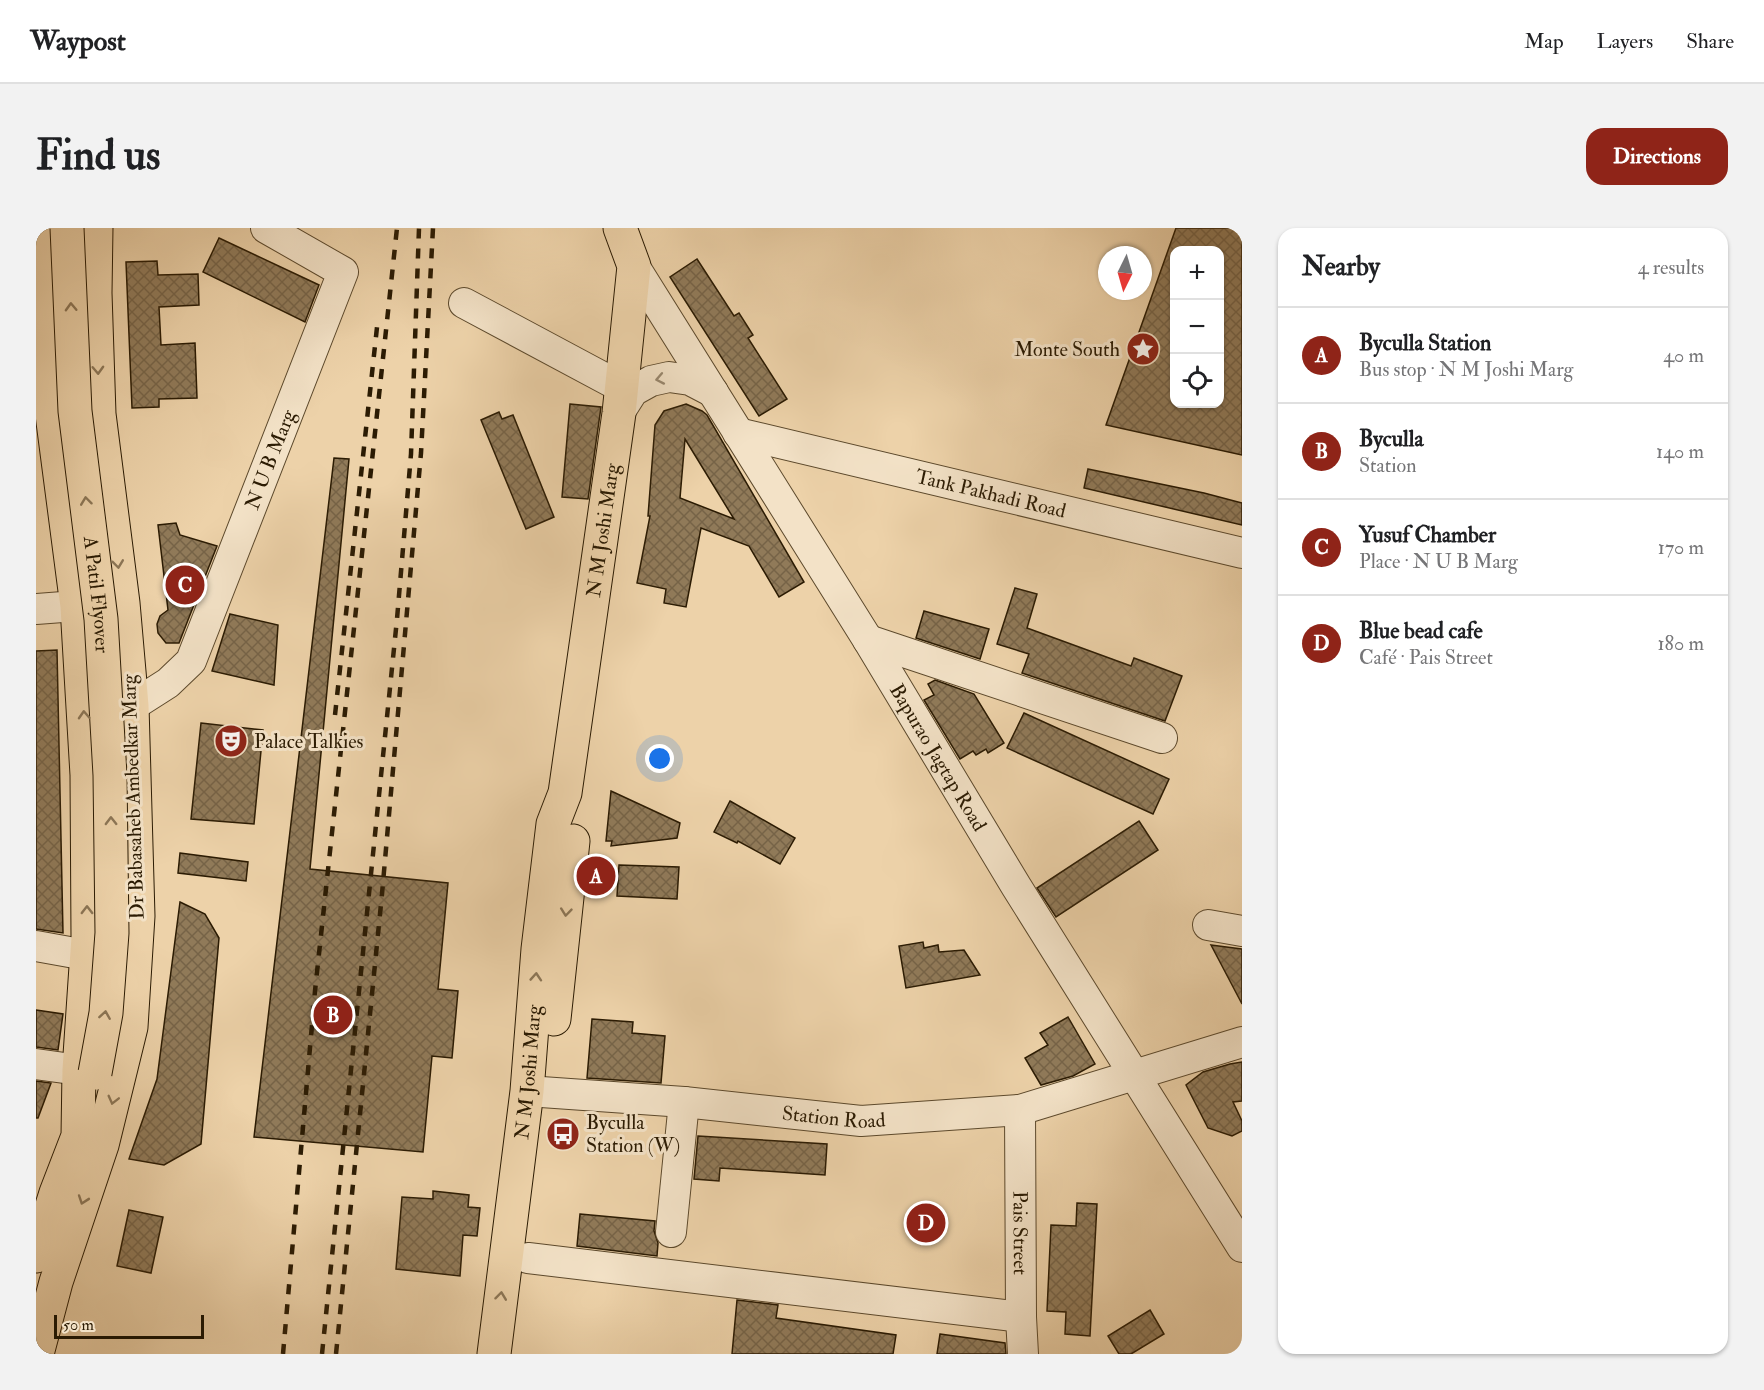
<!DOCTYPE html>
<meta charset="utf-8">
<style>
:root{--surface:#fff;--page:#f2f2f2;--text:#202124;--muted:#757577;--line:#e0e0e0;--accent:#8f2418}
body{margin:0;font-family:"IM FELL Double Pica",serif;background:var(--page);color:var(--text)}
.controls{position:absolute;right:18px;top:18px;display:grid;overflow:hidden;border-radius:12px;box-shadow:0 2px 4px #0004}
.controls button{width:54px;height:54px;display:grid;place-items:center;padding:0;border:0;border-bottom:2px solid var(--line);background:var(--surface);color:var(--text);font:30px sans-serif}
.compass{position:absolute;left:1062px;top:18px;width:54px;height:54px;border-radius:50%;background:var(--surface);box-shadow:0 2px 4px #0004;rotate:185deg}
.scale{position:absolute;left:18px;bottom:15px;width:150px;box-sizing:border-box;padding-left:6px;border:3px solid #2b1b03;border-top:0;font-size:16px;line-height:21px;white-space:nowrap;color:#2b1b03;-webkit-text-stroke:4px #f3e2c7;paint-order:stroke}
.you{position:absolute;left:624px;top:531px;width:21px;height:21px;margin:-15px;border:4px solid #fff;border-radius:50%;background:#1a73e8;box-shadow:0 0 0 9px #1a73e833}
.badge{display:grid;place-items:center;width:39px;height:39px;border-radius:50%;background:var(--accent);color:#fff;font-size:20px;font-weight:700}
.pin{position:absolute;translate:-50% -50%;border:3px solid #fff;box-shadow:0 2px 6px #0006}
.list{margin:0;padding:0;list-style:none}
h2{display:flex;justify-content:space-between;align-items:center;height:78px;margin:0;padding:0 24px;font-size:26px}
h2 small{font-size:20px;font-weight:400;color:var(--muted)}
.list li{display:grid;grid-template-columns:39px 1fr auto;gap:18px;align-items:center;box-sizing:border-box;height:96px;padding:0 24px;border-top:2px solid var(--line)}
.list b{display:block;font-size:22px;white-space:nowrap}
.list p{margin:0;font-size:20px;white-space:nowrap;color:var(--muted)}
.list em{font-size:20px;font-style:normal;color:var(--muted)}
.icon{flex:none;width:33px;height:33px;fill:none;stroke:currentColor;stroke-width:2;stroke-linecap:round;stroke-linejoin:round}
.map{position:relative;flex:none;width:1206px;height:1126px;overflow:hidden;border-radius:18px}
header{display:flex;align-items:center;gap:36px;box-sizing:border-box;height:84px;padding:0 30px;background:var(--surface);border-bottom:2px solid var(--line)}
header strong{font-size:28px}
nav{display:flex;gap:33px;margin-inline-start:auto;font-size:21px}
.intro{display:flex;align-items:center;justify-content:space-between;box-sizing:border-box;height:144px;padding:0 36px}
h1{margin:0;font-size:42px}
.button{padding:15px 27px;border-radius:18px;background:var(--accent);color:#fff;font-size:21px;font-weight:700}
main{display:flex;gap:36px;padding:0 36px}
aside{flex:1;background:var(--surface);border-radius:18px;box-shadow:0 2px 4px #0004}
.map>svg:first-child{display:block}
.building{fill:url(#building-cross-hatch);stroke:#2b1b03;stroke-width:1.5;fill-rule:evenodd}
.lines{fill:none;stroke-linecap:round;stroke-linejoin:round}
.minor-casing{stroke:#5c492c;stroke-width:32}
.major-casing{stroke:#2b1b03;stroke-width:35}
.highway-casing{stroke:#2b1b03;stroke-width:35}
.minor{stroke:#f3e2c7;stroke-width:30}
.major{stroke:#edd2a9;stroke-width:33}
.highway{stroke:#edd2a9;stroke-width:33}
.rail{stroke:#2b1b03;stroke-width:4.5;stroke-dasharray:10 10;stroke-linecap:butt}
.highway-bridge-casing{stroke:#2b1b03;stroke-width:35;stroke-linecap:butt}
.highway-bridge{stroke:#edd2a9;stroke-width:33}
.oneway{stroke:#8c7656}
.oneway2{stroke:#99886f}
.labels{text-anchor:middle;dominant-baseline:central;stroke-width:6;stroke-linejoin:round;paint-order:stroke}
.poi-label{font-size:20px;fill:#2b1b03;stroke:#f3e2c7;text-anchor:start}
.street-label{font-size:20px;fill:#2b1b03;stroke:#f3e2c7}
</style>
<header>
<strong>Waypost</strong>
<nav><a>Map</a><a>Layers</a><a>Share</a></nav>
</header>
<div class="intro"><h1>Find us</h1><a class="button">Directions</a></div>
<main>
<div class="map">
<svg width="1206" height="1126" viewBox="0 0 1206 1126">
<defs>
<pattern id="building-cross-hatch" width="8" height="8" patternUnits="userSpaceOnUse" patternTransform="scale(1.5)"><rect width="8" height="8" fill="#907a59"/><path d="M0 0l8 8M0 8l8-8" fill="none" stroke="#766347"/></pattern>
</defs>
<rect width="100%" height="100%" fill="#edd2a9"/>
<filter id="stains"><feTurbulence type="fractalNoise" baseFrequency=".00333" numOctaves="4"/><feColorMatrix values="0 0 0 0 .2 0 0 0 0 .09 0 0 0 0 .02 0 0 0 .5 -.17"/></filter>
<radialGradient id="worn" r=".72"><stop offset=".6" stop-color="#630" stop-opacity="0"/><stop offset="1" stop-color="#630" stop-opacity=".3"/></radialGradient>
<!-- building -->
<g class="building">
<path d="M 1140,0 L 1206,0 L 1206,227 L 1070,197 ZM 1138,22 L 1184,22 L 1184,176 L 1138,176 Z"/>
<path d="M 183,10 L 283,57 L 269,94 L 167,44 Z"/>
<path d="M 661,31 L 698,88 L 703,85 L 717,107 L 712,110 L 751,171 L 723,188 L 634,49 Z"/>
<path d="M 121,33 L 122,47 L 162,46 L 163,77 L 123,79 L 125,117 L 159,115 L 161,170 L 123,171 L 123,179 L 96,180 L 90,34 Z"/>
<path d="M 534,176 L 565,179 L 552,271 L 526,269 Z"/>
<path d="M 650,176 L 666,183 L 671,187 L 768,354 L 743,369 L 713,318 L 665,300 L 650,379 L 628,375 L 630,361 L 601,355 L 614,288 L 612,288 L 619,197 L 628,183 ZM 649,211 L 698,291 L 644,270 Z"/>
<path d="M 463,184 L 466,191 L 477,187 L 518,289 L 490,301 L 445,192 Z"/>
<path d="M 298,230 L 313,231 L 274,641 L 412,655 L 402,761 L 422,763 L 416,830 L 396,828 L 387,924 L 218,909 Z"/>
<path d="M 1052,241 L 1168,265 L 1206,275 L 1206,297 L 1048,260 Z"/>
<path d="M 140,295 L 144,307 L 181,318 L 143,415 L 130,415 L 122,405 L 121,396 L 124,388 L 132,382 L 122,297 Z"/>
<path d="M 979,360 L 1001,366 L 991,400 L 1095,438 L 1098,430 L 1146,448 L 1129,493 L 986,445 L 993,426 L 961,416 Z"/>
<path d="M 888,383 L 953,401 L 944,431 L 880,410 Z"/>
<path d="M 194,386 L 242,397 L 238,457 L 176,443 Z"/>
<path d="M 21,422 L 27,705 L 0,701 L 0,423 Z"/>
<path d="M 899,452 L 938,466 L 968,515 L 952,525 L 950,521 L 940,527 L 937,523 L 924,531 L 888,472 L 898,467 L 892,456 Z"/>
<path d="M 988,485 L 1133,551 L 1117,586 L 971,520 Z"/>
<path d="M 165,495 L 227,502 L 218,596 L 155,591 Z"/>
<path d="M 575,563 L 644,595 L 641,610 L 575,618 L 576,613 L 570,613 Z"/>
<path d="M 694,573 L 759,610 L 744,636 L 702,613 L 701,615 L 678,604 Z"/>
<path d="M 1103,593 L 1122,622 L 1020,689 L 1001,660 Z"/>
<path d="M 144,625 L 212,634 L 210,653 L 142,645 Z"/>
<path d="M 583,637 L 643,639 L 641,671 L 581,668 Z"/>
<path d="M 144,674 L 169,686 L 183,710 L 165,916 L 128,937 L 93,931 L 121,851 Z"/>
<path d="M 887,714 L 888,720 L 902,717 L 903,724 L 928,722 L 944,747 L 870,760 L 863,718 Z"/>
<path d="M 1175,717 L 1206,721 L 1206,776 Z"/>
<path d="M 0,782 L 27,786 L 22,822 L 0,819 Z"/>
<path d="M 1032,789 L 1059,836 L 1037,848 L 1005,857 L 989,830 L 1012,817 L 1004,805 Z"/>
<path d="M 556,791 L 597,794 L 596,805 L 629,808 L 625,855 L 551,850 Z"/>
<path d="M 1206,834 L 1206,873 L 1197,874 L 1206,893 L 1206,903 L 1196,908 L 1172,900 L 1150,857 L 1167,844 L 1194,836 Z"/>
<path d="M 0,853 L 15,855 L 2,890 L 0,890 Z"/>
<path d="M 662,908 L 791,916 L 789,947 L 684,940 L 683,953 L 658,951 Z"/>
<path d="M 397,963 L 433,967 L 432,979 L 444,980 L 441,1008 L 427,1007 L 424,1048 L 360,1041 L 366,969 L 397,971 Z"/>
<path d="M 1041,975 L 1061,976 L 1054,1108 L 1029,1106 L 1030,1084 L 1011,1083 L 1015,997 L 1040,998 Z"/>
<path d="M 93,982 L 127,989 L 115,1045 L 81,1038 Z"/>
<path d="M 544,986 L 619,993 L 618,1003 L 622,1015 L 621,1028 L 541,1018 Z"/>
<path d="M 701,1072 L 742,1077 L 740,1090 L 860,1107 L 857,1126 L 696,1126 Z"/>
<path d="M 1114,1082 L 1128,1106 L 1095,1126 L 1083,1126 L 1072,1108 Z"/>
<path d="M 904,1106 L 969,1115 L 970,1126 L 901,1126 Z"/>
</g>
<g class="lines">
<!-- minor casing -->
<g class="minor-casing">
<g id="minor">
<path id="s1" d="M 598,38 L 832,412 L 980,658 L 1206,1019"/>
<path d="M 428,75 L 585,159"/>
<path d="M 583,185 L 597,163 L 615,153 L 633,149 L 654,152 L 677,164"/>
<path id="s2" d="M 702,205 L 1206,325"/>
<path d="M 0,381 L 66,376"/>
<path d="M 832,412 L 1126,510"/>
<path id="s3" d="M 96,478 L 132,455 L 155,433 L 307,44 L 230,0"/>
<path d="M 1172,697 L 1206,703"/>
<path d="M 0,718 L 50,727"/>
<path d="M 0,836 L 43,842"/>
<path id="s4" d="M 491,863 L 648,874 L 825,893 L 984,882 L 1206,814"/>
<path id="s5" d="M 984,882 L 985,1089 L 987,1126"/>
<path d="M 635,1004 L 648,874"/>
<path d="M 492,1030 L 985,1089"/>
</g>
</g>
<!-- major casing -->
<g class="major-casing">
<g id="major">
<path d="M 518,791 L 537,613"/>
<path id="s6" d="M 458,1126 L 491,863 L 502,721 L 517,596 L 529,565 L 583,185 L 598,38 L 584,0"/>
</g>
</g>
<!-- highway casing -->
<g class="highway-casing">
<g id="highway">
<path d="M 0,1028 L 20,965 L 42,908 L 43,842 L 52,709 L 51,547 L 41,378 L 16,186 L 7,56 L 7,0"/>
<path d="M 1,1126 L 20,1054 L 66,917 L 95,799 L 102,688 L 96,478 L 87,375 L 63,186 L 59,65 L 60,0"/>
</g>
</g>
<!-- minor -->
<use href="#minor" class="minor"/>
<!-- major -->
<use href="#major" class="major"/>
<!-- highway -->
<use href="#highway" class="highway"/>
<!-- rail -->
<g class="rail">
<path d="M 299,487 L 342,90"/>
<path d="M 247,1126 L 279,763 L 361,0"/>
<path d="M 286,1126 L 361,391 L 375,226 L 383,0"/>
<path d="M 300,1126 L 346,666 L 385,225 L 397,0"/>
</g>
<!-- highway-bridge casing -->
<g class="highway-bridge-casing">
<g id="highway-bridge">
<path id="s7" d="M 31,0 L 39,183 L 65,391 L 74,547 L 76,705 L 70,785 L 59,845"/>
</g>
</g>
<!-- highway-bridge -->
<use href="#highway-bridge" class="highway-bridge"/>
</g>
<!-- one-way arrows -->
<defs><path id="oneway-chevron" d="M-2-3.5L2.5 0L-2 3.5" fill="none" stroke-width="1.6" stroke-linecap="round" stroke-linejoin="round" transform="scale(1.5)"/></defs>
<g class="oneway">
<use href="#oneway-chevron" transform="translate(35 79) rotate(-92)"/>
<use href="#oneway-chevron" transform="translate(62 142) rotate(88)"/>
<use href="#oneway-chevron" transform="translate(50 273) rotate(-97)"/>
<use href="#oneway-chevron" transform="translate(82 336) rotate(83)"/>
<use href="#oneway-chevron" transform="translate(48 487) rotate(-93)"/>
<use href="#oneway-chevron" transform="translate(75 593) rotate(-91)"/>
<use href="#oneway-chevron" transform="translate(51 682) rotate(-90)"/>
<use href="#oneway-chevron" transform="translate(530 684) rotate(96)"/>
<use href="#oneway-chevron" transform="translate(500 749) rotate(-86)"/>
<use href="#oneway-chevron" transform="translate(69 787) rotate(-81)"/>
<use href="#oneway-chevron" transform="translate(77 872) rotate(104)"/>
<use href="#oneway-chevron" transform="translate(47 972) rotate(109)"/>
<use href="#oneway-chevron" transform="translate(465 1068) rotate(-83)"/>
</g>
<use class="oneway2" href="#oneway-chevron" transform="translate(624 151) rotate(169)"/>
<!-- icons -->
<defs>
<g id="sight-disc" transform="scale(1.725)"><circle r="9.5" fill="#8f2418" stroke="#f3e2c7"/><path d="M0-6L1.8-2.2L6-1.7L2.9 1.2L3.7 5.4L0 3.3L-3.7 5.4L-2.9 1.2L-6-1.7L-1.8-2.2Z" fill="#fff"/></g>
<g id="theatre-disc" transform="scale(1.725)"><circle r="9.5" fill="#8f2418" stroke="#f3e2c7"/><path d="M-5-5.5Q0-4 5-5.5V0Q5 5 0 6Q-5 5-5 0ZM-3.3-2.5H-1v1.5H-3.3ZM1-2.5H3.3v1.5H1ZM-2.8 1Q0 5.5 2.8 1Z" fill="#fff"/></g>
<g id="bus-disc" transform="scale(1.725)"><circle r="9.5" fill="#8f2418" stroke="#f3e2c7"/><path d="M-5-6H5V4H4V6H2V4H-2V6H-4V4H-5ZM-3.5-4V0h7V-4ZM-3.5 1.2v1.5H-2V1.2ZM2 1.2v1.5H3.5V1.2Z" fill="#fff"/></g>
</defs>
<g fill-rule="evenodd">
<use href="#sight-disc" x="1107" y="121"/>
<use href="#theatre-disc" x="195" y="513"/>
<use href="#bus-disc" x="527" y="906"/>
</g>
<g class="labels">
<!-- poi labels -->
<g class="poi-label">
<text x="1084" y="121" text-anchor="end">Monte South</text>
<text x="218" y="513">Palace Talkies</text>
<text x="550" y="894">Byculla<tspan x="550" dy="23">Station (W)</tspan></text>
</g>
<!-- street labels -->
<g class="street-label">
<text stroke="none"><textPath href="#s3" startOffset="291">N U B Marg</textPath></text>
<text stroke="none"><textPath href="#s2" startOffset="260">Tank Pakhadi Road</textPath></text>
<text stroke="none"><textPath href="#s6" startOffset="832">N M Joshi Marg</textPath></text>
<text stroke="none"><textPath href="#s7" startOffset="368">A Patil Flyover</textPath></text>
<text stroke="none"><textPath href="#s1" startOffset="578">Bapurao Jagtap Road</textPath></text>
<text transform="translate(97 569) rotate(-92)">Dr Babasaheb Ambedkar Marg</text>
<text stroke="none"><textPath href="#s6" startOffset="284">N M Joshi Marg</textPath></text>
<text stroke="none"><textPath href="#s4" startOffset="308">Station Road</textPath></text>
<text stroke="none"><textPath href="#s5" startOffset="123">Pais Street</textPath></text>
</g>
</g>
<rect width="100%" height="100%" filter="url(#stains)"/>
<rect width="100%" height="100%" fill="url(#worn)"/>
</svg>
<div class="controls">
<button>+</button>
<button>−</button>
<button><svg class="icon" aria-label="locate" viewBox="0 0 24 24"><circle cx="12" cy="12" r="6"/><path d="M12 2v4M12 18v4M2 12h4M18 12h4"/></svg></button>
</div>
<svg class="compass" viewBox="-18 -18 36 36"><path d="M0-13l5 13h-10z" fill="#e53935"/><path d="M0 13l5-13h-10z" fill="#757577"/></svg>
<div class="scale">50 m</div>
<div class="you"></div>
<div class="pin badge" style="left:560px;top:648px">A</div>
<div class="pin badge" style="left:297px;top:787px">B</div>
<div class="pin badge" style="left:149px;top:357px">C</div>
<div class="pin badge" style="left:890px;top:995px">D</div>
</div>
<aside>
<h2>Nearby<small>4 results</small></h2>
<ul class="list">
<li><span class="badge">A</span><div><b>Byculla Station</b><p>Bus stop · N M Joshi Marg</p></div><em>40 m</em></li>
<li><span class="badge">B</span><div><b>Byculla</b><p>Station</p></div><em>140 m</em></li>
<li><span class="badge">C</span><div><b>Yusuf Chamber</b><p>Place · N U B Marg</p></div><em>170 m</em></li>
<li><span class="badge">D</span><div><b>Blue bead cafe</b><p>Café · Pais Street</p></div><em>180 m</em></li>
</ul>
</aside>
</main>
